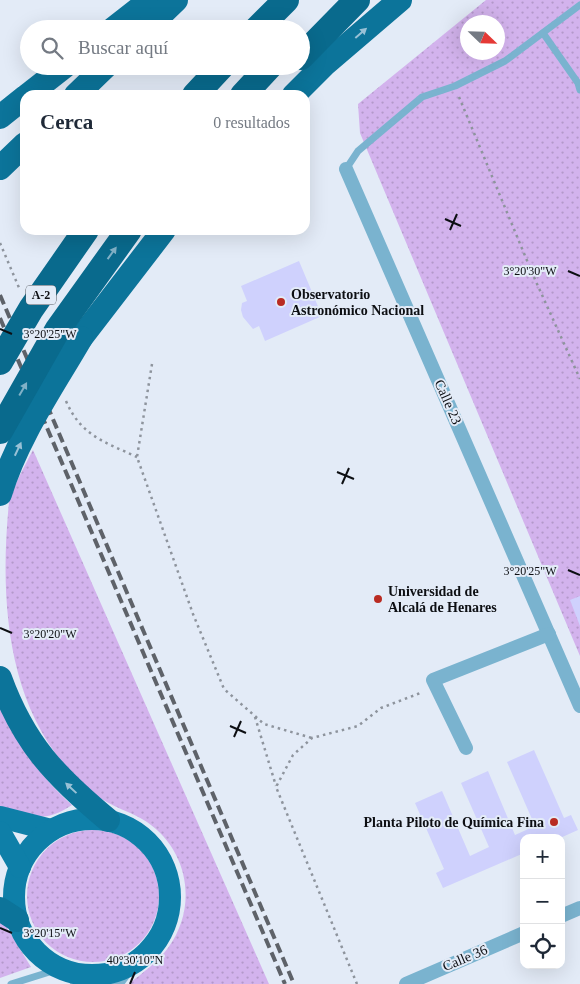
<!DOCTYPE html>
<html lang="es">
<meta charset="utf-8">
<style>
:root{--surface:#fff;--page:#f6f6f7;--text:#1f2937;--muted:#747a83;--line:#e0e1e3}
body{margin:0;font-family:"Times New Roman",serif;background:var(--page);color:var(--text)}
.controls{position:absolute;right:15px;bottom:15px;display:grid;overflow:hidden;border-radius:10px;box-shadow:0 5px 20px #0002}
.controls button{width:45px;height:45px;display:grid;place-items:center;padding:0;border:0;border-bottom:1px solid var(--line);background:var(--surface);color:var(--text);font:25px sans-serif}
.compass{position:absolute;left:460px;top:15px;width:45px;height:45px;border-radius:50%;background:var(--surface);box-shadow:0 5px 20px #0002;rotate:113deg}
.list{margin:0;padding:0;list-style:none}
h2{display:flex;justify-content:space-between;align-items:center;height:65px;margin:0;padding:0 20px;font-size:21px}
h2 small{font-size:16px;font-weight:400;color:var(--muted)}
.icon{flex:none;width:28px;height:28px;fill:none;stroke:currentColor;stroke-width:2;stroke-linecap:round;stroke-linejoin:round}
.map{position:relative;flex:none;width:580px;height:984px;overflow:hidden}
.search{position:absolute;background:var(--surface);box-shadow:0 5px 20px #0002;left:20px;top:20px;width:290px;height:55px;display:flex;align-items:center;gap:12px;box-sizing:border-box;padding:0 18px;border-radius:28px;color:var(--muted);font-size:19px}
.panel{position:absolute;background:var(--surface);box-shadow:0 5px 20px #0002;left:20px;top:90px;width:290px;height:145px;border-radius:15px}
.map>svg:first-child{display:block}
.grass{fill:url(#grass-dots);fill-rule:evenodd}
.building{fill:#cfd1fd}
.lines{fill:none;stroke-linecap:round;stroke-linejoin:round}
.path{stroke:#8e949d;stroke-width:2.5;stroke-dasharray:2.5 4;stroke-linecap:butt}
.service{stroke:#7ab3cf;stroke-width:7}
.minor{stroke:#7ab3cf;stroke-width:14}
.primary{stroke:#0e7fa8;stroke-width:22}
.trunk{stroke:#0c749a;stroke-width:24}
.motorway{stroke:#096a8d;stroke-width:26}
.rail{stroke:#5e6269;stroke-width:4;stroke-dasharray:10 5;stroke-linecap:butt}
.trunk-bridge{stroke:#0c749a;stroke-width:24}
.motorway-bridge{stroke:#096a8d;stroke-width:26}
.oneway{fill:#98c1d6}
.oneway2{fill:#81b1c7}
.ticks{fill:none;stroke:#0d0f13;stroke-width:2}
.poi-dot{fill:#b92b22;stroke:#e3ebf7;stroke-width:2}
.labels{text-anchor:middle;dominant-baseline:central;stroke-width:4;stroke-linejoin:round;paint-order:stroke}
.shield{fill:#e3ebf7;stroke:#4d5157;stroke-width:1}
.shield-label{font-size:12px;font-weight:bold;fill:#0d0f13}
.poi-label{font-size:14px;font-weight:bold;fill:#0d0f13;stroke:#e3ebf7;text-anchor:start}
.street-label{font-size:14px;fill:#0d0f13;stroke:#e3ebf7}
.ticks-label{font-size:12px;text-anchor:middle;fill:#0d0f13;stroke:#e3ebf7;stroke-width:4;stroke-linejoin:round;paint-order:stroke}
</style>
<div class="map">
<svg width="580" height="984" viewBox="0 0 580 984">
<defs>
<pattern id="grass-dots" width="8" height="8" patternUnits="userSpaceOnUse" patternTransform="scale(1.25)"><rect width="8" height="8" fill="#d3b3ed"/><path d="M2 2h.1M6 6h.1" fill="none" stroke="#b499ca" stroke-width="1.8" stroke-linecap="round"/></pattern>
</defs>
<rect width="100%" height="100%" fill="#e3ebf7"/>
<!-- grass -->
<g class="grass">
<path d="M 486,0 L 580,0 L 580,656 L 360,133 L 358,104 ZM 468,22 L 498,22 L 498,52 L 468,52 Z"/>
<path d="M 33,450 L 269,984 L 129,984 C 143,972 157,963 168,948 C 198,907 189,851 147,822 C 132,812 112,807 97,796 C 87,789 77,779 69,770 C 5,699 0,594 9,502 C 15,483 24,467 33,450 Z"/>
<path d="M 0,708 C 20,745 40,777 72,805 C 42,825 32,815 0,807 Z"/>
<circle cx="93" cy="896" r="66"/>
<path d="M 0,921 L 4,923 L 31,967 L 0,978 Z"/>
</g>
<!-- building -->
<g class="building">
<path d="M 299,261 L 322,316 L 265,341 L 259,326 L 253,329 L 243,317 L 241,310 L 242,303 L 247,301 L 241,286 Z"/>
<path d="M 580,596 L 580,626 L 570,600 Z"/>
<path d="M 534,750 L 564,818 L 571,815 L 578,830 L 560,838 L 524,838 L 524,853 L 443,888 L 436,873 L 444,869 L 415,803 L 442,791 L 470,856 L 489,847 L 461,783 L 488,771 L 515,835 L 535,826 L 507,762 Z"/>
</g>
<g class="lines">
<!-- path -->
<g class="path">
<path d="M 459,97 L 533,275 L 580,379"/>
<path d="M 0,243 L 20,290"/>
<path d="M 152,364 L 137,457 L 193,614 L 224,689 L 264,724 L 312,738"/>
<path d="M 66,401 C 81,436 105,442 137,457"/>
<path d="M 255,717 L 276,786"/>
<path d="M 357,984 L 276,787 L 293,755 L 312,738 L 358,726 L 381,708 L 423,692"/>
</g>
<!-- service -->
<g class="service">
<path d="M 543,33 L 578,83 L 580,90"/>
<path d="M 346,169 L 358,151 L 422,97 L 455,86 L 505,61 L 580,5"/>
<path d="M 11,984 L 59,969"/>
</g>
<!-- minor -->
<g class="minor">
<path d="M 346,169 L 580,706"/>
<path d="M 466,748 L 433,680 L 549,634"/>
<path d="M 561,916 L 580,908"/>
<path d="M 71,973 L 79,984"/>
<path d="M 116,984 L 128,968"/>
<path d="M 406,984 L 524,933"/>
</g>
<!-- primary -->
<g class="primary">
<path d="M 0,817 L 51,830"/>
<circle cx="92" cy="897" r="78"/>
<path d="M 0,832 L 20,867"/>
</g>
<!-- trunk -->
<g class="trunk">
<path d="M 113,29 L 150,0"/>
<path d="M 146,29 L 176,0"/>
<path d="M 28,95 L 65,66"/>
<path d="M 76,95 L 106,66"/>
<path d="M 294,95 L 324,65 L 400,0"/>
<path d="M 0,117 L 25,97"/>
<path d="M 0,168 L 25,144"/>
<path d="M 81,338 L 164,230"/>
<path d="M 0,678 C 24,744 56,777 108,820"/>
<path d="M 0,909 L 17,920"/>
</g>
<!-- motorway -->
<g class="motorway">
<path d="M 257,29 L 286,0"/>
<path d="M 301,57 L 357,0"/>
<path d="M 195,95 L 222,66"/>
<path d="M 243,95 L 270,66"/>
</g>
<!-- rail -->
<g class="rail">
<path d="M 0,295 L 294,984"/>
<path d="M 0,318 L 285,984"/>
</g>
<!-- trunk-bridge -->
<path class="trunk-bridge" d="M 0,494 C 17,438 52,388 81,338"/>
<!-- motorway-bridge -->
<g class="motorway-bridge">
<path d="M 0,362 L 31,309 L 86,230"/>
<path d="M 0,431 L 58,329 L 129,230"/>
</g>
</g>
<!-- one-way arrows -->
<defs><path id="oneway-solid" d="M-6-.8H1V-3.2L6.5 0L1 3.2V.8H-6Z" transform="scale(1.25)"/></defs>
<g class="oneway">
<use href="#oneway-solid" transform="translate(361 33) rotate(-41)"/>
<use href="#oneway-solid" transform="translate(18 449) rotate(-65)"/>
<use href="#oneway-solid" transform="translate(71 788) rotate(-137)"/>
</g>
<g class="oneway2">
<use href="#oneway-solid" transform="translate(112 253) rotate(-54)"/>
<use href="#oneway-solid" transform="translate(23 389) rotate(-60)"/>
</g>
<!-- ticks -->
<path class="ticks" d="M 445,219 L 461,226M 450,230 L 457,214M 568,271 L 580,276M 0,329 L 12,334M 337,472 L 354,479M 342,484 L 349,468M 568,570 L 580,575M 0,628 L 12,633M 230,726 L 246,733M 234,737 L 241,721M 0,928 L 12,933M 130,984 L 135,972"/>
<!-- markers -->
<g class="poi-dot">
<circle cx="281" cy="302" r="5"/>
<circle cx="378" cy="599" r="5"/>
<circle cx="554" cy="822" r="5"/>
</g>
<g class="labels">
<!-- shield labels -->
<rect class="shield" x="26" y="285.5" width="30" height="19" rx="4"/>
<g class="shield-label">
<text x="41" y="295">A-2</text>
</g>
<!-- poi labels -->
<g class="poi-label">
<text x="291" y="294">Observatorio<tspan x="291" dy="16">Astronómico Nacional</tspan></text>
<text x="388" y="591">Universidad de<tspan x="388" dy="16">Alcalá de Henares</tspan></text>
<text x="544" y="822" text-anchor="end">Planta Piloto de Química Fina</text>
</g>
<!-- street labels -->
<g class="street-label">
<text transform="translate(448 402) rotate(66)">Calle 23</text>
<text transform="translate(465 958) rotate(-23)">Calle 36</text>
</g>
</g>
<g class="ticks-label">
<text x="530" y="275">3°20'30"W</text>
<text x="50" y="338">3°20'25"W</text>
<text x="530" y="575">3°20'25"W</text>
<text x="50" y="638">3°20'20"W</text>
<text x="50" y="937">3°20'15"W</text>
<text x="135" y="964">40°30'10"N</text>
</g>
</svg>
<div class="controls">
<button>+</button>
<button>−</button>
<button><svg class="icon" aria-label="locate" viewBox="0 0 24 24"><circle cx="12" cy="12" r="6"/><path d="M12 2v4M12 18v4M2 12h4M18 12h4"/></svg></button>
</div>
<svg class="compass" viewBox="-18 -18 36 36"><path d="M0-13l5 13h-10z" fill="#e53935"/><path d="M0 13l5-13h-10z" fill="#747a83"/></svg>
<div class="search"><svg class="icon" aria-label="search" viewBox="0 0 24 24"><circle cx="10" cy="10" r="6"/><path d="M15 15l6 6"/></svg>Buscar aquí</div>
<section class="panel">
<h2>Cerca<small>0 resultados</small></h2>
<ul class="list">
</ul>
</section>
</div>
